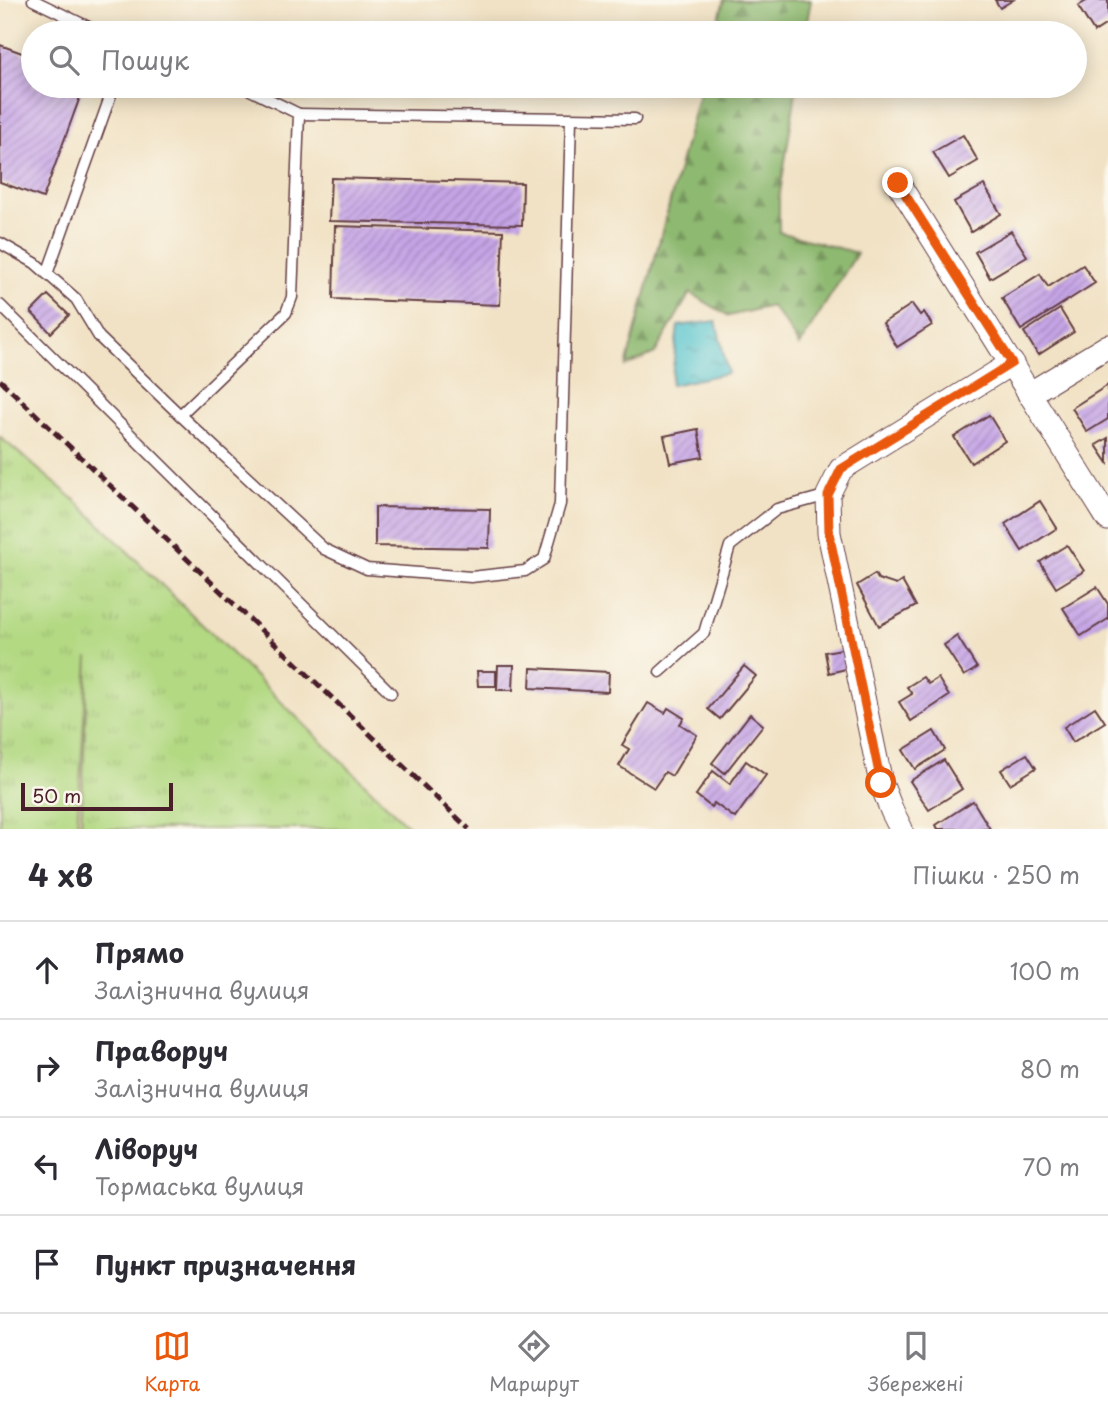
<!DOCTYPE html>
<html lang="uk">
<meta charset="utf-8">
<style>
:root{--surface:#fff;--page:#f2f2f3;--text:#2b2b33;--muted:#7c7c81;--line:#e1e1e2;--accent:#ea580c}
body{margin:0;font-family:"Playpen Sans",sans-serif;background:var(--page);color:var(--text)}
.scale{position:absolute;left:21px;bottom:18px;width:152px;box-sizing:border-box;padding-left:7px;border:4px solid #4a1f2b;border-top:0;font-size:19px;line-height:24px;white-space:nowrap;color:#4a1f2b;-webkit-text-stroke:5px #fbf7ec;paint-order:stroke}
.stop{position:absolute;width:21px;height:21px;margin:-16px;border:5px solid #ea580c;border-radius:50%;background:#fff}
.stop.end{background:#ea580c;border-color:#fff;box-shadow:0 2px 7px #0008}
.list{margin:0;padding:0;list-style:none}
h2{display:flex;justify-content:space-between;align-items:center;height:91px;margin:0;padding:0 28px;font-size:30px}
h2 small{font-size:23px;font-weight:400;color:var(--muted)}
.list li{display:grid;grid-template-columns:46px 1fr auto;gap:21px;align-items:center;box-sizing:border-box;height:98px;padding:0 28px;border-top:2px solid var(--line)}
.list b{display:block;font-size:26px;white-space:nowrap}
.list p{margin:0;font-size:23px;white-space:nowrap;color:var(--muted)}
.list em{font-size:23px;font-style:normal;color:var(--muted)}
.icon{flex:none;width:38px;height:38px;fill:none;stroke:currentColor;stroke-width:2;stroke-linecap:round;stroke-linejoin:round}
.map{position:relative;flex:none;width:1108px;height:829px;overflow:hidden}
.search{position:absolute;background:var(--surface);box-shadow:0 4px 18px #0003;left:21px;right:21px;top:21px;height:77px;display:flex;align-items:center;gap:18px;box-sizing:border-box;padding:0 24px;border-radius:38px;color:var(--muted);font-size:26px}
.sheet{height:483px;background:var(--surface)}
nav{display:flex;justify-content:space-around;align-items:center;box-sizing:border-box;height:98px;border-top:2px solid var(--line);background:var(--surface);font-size:19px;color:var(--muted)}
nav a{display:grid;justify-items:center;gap:4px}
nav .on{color:var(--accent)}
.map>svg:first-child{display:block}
.grass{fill:url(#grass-tufts);stroke:#7e7c57;stroke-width:2}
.forest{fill:url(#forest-firs);stroke:#6c6c4e;stroke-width:2}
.water{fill:url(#water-ripples);stroke:#50727c;stroke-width:2}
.building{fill:url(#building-hatch)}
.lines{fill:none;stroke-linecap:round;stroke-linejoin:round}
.lane-casing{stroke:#633c42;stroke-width:13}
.street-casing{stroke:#633c42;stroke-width:25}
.lane{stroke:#fff;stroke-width:10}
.street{stroke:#fff;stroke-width:23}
.rail{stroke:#4a1f2b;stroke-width:5;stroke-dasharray:10 5;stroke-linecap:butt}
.route{stroke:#ea580c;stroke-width:9}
</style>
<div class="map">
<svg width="1108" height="829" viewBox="0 0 1108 829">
<defs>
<pattern id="grass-tufts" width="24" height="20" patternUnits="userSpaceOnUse" patternTransform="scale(1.75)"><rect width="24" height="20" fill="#b3d983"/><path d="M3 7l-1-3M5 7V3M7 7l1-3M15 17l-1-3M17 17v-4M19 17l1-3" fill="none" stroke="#9bba71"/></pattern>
<pattern id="forest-firs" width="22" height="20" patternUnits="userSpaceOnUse" patternTransform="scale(1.75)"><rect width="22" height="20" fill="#8eb971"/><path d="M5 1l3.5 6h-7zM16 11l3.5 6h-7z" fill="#76965d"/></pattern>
<pattern id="water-ripples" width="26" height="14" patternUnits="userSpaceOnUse" patternTransform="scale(1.75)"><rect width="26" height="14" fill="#57c4ce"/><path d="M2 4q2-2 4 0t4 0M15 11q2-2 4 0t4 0" fill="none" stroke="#4a9fa7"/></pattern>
<pattern id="building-hatch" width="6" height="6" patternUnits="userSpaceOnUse" patternTransform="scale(1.75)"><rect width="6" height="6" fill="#c6a5e7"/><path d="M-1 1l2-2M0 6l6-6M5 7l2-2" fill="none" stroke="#a386bb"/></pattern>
</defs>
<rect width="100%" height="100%" fill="#fbf7ec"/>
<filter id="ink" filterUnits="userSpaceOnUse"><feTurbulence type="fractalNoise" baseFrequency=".0143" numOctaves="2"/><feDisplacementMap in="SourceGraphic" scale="14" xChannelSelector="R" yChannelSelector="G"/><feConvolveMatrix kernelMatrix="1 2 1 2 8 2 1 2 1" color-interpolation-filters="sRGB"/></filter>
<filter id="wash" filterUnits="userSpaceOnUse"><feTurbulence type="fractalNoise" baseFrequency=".00686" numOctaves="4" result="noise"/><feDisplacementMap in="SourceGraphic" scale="28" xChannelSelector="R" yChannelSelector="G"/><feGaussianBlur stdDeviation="1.57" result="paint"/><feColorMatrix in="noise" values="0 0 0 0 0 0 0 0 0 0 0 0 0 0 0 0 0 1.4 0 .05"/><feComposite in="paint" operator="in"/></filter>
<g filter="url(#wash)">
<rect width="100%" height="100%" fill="#f1e2c5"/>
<!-- grass -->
<path class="grass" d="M 0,437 L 75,500 L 411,829 L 81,829 L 88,657 L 77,829 L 0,829 Z"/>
<!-- forest -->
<g class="forest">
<path d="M 724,0 L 811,0 L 805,33 L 715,33 Z"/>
<path d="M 701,86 L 797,86 L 779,199 L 779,232 L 857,253 L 799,346 L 785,323 L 771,306 L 729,316 L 690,293 L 655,353 L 626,366 Z"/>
</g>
<!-- water -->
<path class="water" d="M 716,321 L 728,373 L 671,385 L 678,326 Z"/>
<g id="blocks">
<!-- building -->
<g class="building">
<path d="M 995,0 L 1013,0 L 1000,8 Z"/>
<path d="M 1088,0 L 1108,0 L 1108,23 L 1094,32 L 1078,6 Z"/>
<path d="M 0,45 L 33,57 L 33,86 L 84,86 L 43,198 L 0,182 Z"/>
<path d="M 963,135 L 978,161 L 949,178 L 933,152 Z"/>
<path d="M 331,178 L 523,183 L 522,225 L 329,221 Z"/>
<path d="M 984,185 L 1001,214 L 971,232 L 954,202 Z"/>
<path d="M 335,226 L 503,231 L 500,305 L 333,299 Z"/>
<path d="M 1011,231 L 1027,256 L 990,278 L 975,252 Z"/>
<path d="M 1083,265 L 1095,283 L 1021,330 L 1002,298 L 1040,274 L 1048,287 Z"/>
<path d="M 48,295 L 69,315 L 51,333 L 31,312 Z"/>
<path d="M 912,304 L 920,315 L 924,312 L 932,325 L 897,347 L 883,323 Z"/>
<path d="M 1060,309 L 1074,332 L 1038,355 L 1024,332 Z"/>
<path d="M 1108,385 L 1108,419 L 1087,432 L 1072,408 Z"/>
<path d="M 989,415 L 1005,441 L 971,463 L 954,437 Z"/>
<path d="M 698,429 L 703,457 L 670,463 L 664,436 Z"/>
<path d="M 1108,438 L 1108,463 L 1096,445 Z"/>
<path d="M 1040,501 L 1057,528 L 1022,551 L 1005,524 Z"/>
<path d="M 375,507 L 490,509 L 489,548 L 375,546 Z"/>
<path d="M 1067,545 L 1084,571 L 1056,588 L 1040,562 Z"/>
<path d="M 875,574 L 878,579 L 896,585 L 902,581 L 916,606 L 879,626 L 857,585 Z"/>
<path d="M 1097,587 L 1108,604 L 1108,619 L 1081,636 L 1063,608 Z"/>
<path d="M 957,636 L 977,668 L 964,676 L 944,645 Z"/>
<path d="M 842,649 L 846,669 L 829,673 L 825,652 Z"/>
<path d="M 498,665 L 514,665 L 513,690 L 497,690 Z"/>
<path d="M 744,666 L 756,676 L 720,719 L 708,709 Z"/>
<path d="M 531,668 L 609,672 L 608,692 L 530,688 Z"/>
<path d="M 477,671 L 496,671 L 496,686 L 478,686 Z"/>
<path d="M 923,677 L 928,684 L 938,678 L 949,696 L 911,721 L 899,702 L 912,694 L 907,687 Z"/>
<path d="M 648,703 L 665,713 L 668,708 L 684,718 L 680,724 L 697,735 L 672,776 L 665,772 L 654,788 L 619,766 L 629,749 L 622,745 Z"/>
<path d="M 1095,707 L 1105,722 L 1073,742 L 1064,727 Z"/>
<path d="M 750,714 L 763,725 L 725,773 L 712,763 Z"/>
<path d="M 934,731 L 945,750 L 915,769 L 903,750 Z"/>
<path d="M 1027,754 L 1036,768 L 1010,784 L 1001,770 Z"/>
<path d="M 944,760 L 962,789 L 929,810 L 910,781 Z"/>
<path d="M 746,761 L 766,775 L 735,818 L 714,803 L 711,807 L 696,795 L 713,771 L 730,784 Z"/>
<path d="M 973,801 L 990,829 L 938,829 L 936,825 Z"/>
</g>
</g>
</g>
<g filter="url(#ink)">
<use href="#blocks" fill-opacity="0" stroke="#633c42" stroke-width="2"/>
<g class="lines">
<!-- lane casing -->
<g class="lane-casing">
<g id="lane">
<path d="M 33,0 L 101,33"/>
<path d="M 299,114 L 635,119"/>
<path d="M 0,243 L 35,263 L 76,299 L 99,337 L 180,415 L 324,549 L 367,569 L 471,577 L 525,571 L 544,559 L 560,504 L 571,119"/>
<path d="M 47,274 L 114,86"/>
<path d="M 0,305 L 391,693"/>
<path d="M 180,415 L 286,313 L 292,297 L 299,114 L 242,86"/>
<path d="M 660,672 L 704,633 L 730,546 L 777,509 L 828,495"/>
</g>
</g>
<!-- street casing -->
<g class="street-casing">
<g id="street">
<path d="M 898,183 L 1108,519"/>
<path d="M 1029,394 L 1108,346"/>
<path d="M 901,829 L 892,811 L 881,783 L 829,533 L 828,495 L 841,469 L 1012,363"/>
</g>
</g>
<!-- lane -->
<use href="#lane" class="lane"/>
<!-- street -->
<use href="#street" class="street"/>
<!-- rail -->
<path class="rail" d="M 0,380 L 469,829"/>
</g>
</g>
<g class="lines" filter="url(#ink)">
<!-- route -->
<path class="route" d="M 881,783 L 829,533 L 828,495 L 841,469 L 1012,363 L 898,183"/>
</g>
</svg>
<div class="scale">50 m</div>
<div class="stop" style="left:881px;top:783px"></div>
<div class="stop end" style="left:898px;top:183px"></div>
<div class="search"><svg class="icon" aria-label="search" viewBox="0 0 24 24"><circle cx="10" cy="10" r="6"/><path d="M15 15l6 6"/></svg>Пошук</div>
</div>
<section class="sheet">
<h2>4 хв<small>Пішки · 250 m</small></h2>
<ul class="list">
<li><svg class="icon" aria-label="ahead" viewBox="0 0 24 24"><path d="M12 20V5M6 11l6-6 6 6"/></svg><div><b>Прямо</b><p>Залізнична вулиця</p></div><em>100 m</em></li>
<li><svg class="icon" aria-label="right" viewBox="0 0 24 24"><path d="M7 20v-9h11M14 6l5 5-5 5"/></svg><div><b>Праворуч</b><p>Залізнична вулиця</p></div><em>80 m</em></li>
<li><svg class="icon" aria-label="left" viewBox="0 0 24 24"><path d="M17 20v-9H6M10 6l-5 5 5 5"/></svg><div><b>Ліворуч</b><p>Тормаська вулиця</p></div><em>70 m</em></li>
<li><svg class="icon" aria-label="arrive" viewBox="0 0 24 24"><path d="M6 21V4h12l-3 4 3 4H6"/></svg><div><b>Пункт призначення</b></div></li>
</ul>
</section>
<nav>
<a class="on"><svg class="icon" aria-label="map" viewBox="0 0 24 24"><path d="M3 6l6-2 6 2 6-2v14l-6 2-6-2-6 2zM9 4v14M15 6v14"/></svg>Карта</a>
<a><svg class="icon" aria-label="directions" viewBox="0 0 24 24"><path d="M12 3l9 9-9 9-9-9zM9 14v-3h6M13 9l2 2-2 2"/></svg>Маршрут</a>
<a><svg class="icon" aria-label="saved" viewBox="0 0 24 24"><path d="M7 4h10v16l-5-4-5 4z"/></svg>Збережені</a>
</nav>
